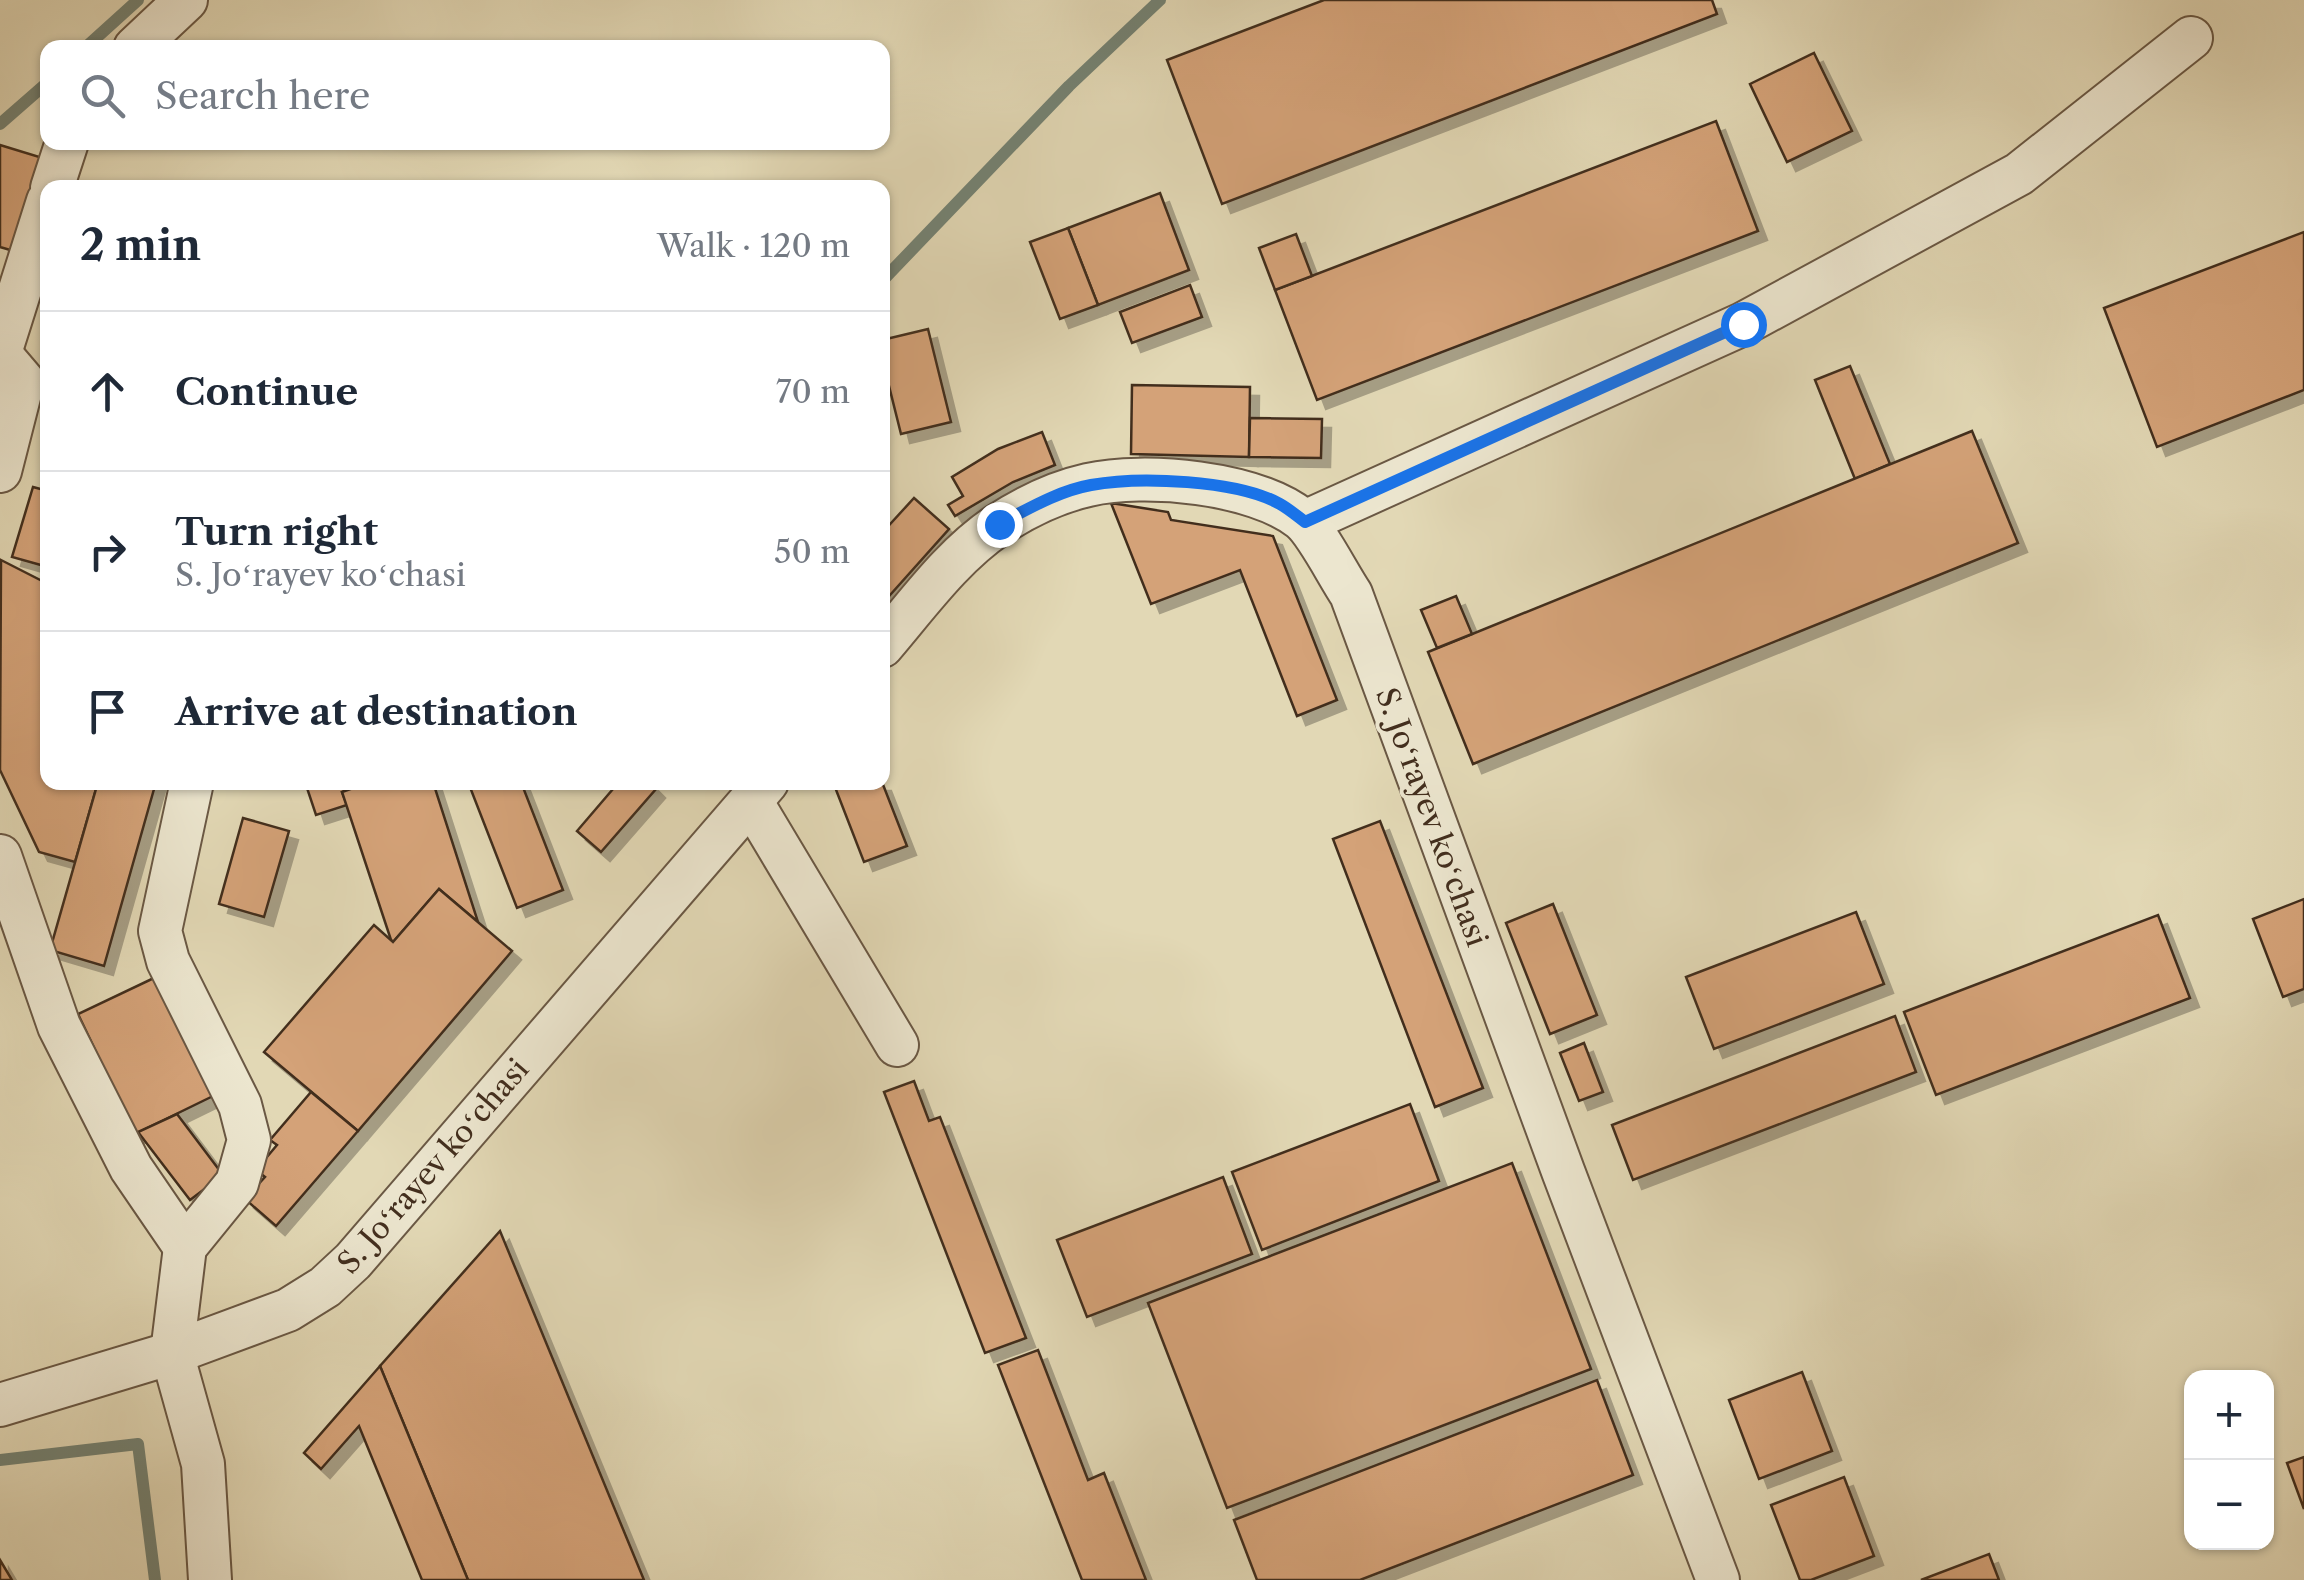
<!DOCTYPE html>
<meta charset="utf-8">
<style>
:root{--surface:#fff;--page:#f6f6f7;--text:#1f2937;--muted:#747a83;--line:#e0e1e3}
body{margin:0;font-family:"Libre Caslon Text",serif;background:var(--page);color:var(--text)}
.controls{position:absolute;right:30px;bottom:30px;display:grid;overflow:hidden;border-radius:20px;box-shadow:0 2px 8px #0004}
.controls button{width:90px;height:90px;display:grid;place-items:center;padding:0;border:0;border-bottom:2px solid var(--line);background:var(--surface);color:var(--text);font:50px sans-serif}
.stop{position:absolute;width:30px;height:30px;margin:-22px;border:8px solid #1a73e8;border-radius:50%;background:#fff}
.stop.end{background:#1a73e8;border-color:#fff;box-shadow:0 2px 10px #0008}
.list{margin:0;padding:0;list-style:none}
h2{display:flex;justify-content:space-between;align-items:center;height:130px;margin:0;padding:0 40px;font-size:42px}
h2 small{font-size:32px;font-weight:400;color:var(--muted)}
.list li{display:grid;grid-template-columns:65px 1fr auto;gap:30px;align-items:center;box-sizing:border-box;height:160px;padding:0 40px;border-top:2px solid var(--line)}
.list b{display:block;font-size:38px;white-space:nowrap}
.list p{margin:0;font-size:32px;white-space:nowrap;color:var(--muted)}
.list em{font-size:32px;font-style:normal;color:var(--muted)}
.icon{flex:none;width:55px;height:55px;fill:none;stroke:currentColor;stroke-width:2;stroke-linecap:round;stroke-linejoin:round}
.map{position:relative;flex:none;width:2304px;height:1580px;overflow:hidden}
.search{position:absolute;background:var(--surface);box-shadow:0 2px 8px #0004;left:40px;top:40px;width:850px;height:110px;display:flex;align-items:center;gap:25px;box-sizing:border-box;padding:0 35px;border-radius:20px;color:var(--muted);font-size:38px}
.panel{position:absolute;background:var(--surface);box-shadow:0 2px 8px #0004;left:40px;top:180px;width:850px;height:610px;border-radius:20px}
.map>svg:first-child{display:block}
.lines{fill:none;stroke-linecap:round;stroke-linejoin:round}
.stream{stroke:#748273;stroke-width:12}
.building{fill:#d4a278;stroke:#422e1e;stroke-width:2.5;filter:url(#shadow)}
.minor-casing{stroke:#6a5844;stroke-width:46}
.minor{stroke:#ece6cf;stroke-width:42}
.route{stroke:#1a73e8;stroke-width:12}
.labels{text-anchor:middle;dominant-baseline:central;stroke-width:8;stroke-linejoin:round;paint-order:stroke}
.street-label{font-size:30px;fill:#422e1e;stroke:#ece6cf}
</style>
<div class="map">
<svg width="2304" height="1580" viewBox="0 0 2304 1580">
<defs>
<filter id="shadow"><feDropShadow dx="9" dy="9" stdDeviation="0" flood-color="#0004"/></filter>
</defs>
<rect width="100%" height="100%" fill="#e2d8b5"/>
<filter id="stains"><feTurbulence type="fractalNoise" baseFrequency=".002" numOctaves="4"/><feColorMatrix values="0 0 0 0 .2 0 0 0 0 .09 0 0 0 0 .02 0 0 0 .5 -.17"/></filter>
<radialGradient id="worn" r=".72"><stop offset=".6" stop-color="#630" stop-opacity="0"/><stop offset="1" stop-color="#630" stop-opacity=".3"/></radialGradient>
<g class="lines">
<!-- stream -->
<g class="stream">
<path d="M 85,48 L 138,0"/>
<path d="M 0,124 L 48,82"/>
<path d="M 882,281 L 1069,86 L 1160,0"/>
<path d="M 882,413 L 884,425"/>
<path d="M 0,1460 L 138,1444 L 155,1580"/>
</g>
</g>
<!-- building -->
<g class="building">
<path d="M 1324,0 L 1712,0 L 1717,14 L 1222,204 L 1167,60 Z"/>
<path d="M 1814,53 L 1852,131 L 1787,162 L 1750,84 Z"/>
<path d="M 1716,121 L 1758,231 L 1317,400 L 1275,290 Z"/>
<path d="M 0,145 L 46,159 L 17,252 L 0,247 Z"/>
<path d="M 1160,193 L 1189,270 L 1098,305 L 1068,228 Z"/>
<path d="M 1068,228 L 1098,305 L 1060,319 L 1030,242 Z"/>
<path d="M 2304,232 L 2304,390 L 2157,447 L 2104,308 Z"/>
<path d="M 1296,234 L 1312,276 L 1275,290 L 1259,248 Z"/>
<path d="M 1190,285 L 1202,317 L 1132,343 L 1120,312 Z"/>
<path d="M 928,329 L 951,422 L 901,434 L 882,358 L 882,340 Z"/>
<path d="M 1850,366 L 1890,464 L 1855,479 L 1815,380 Z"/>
<path d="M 1132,385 L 1250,387 L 1249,457 L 1131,454 Z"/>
<path d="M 1250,418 L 1322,419 L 1321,458 L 1249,457 Z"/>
<path d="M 1972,431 L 2018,543 L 1473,764 L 1428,652 Z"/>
<path d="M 1042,432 L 1055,465 L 1013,482 L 955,516 L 948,505 L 963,496 L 952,477 L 998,449 Z"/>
<path d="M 33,487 L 48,491 L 48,567 L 12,557 Z"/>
<path d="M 914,498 L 949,529 L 882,604 L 882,533 Z"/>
<path d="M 1111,503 L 1168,512 L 1171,520 L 1273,536 L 1337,700 L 1297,716 L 1240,570 L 1151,604 Z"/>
<path d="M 1,560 L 48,584 L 48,782 L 98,782 L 75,862 L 39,852 L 0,770 Z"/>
<path d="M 1456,596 L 1472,634 L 1437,648 L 1421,610 Z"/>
<path d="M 98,782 L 156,782 L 104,966 L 50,950 Z"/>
<path d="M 305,782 L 343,782 L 346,790 L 342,792 L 347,805 L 316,815 Z"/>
<path d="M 370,782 L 433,782 L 478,922 L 439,889 L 393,942 L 391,940 L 342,792 Z"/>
<path d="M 468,782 L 521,782 L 563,890 L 517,908 Z"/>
<path d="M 619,782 L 649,782 L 656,789 L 601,852 L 577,831 Z"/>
<path d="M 833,782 L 882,782 L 907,846 L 864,862 Z"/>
<path d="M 243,818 L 289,831 L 264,917 L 219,904 Z"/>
<path d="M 1380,821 L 1483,1088 L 1435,1107 L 1333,839 Z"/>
<path d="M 439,889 L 512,951 L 358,1131 L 264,1052 L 374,925 L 393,942 Z"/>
<path d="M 2304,899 L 2304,989 L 2283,997 L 2253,919 Z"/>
<path d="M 1553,904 L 1597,1015 L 1550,1034 L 1506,923 Z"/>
<path d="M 1856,912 L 1884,984 L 1714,1049 L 1686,977 Z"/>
<path d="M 2158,915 L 2190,998 L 1936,1095 L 1904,1012 Z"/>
<path d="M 156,977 L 213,1096 L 135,1134 L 78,1014 Z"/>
<path d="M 1895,1016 L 1916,1072 L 1633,1180 L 1612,1125 Z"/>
<path d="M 1584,1043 L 1603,1092 L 1579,1101 L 1560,1053 Z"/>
<path d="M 914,1081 L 929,1121 L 940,1117 L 1026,1338 L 985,1353 L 884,1092 Z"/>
<path d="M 311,1092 L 358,1131 L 276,1226 L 245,1199 L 265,1177 L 256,1170 L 277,1145 L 270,1140 Z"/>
<path d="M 1410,1104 L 1439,1181 L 1262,1250 L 1232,1172 Z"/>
<path d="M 177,1114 L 223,1175 L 190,1200 L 138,1132 Z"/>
<path d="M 1512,1163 L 1591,1369 L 1227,1508 L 1148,1303 Z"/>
<path d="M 1223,1177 L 1252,1254 L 1087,1317 L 1057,1240 Z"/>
<path d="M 500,1231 L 644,1580 L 468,1580 L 380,1366 Z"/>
<path d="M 1038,1350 L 1088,1480 L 1104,1473 L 1146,1580 L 1082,1580 L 998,1365 Z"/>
<path d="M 380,1366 L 468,1580 L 422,1580 L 359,1426 L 321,1469 L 304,1453 Z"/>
<path d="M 1802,1372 L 1832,1451 L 1759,1479 L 1729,1400 Z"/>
<path d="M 1597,1380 L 1633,1475 L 1360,1580 L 1257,1580 L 1234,1520 Z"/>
<path d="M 2304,1457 L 2304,1509 L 2287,1463 Z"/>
<path d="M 1844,1477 L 1874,1556 L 1811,1580 L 1800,1580 L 1771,1505 Z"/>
<path d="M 1989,1554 L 1999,1580 L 1921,1580 Z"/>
<path d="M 0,1560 L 12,1580 L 0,1580 Z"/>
</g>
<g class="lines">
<!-- minor casing -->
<g class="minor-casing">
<g id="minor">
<path d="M 135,48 L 186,0"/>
<path d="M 52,188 L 67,142"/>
<path d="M 0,353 L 48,201"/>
<path d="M 0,354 L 23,381 L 0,471"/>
<path d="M 1305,522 L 1743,324 L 2019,174 L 2191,38"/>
<path d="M 882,646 C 918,604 952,556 998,525 C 1024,508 1057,492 1088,485 C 1145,472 1254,482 1301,519 C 1317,532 1338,575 1351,594 L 1563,1171 L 1718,1580"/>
<path d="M 192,782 L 160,931 L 168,961 L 240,1105 L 249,1140 L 237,1183 L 185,1247 L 172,1353 L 203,1464 L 210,1580"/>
<path d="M 751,801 L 897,1045"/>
<path d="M 0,856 L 59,1026 L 131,1168 L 185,1247"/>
<path d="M 0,1405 L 172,1353 L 288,1310 L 325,1287 L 353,1261 L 767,782"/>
</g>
</g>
<!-- minor -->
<use href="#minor" class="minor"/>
</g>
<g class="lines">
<!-- route -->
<path class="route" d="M 999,524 C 1028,509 1058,491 1091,485 C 1139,476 1237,480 1280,504 C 1289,509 1297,516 1305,522 L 1743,324"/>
</g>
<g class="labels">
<!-- street labels -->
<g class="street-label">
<text transform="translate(1432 817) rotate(70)">S. Joʻrayev koʻchasi</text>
<text transform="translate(433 1166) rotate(-49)">S. Joʻrayev koʻchasi</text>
</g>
</g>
<rect width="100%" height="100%" filter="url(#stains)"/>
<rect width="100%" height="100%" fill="url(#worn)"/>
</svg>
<div class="controls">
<button>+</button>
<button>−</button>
</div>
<div class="stop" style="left:1743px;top:324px"></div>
<div class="stop end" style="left:999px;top:524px"></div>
<div class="search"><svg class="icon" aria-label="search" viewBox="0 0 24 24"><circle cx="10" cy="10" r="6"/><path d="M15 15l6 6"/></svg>Search here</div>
<section class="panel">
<h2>2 min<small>Walk · 120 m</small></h2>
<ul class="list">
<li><svg class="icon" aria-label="ahead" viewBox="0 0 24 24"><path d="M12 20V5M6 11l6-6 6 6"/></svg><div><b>Continue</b></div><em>70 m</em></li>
<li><svg class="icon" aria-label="right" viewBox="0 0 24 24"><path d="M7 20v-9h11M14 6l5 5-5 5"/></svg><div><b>Turn right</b><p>S. Joʻrayev koʻchasi</p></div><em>50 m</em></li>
<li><svg class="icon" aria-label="arrive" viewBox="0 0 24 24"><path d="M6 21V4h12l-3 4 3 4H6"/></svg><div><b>Arrive at destination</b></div></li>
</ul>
</section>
</div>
